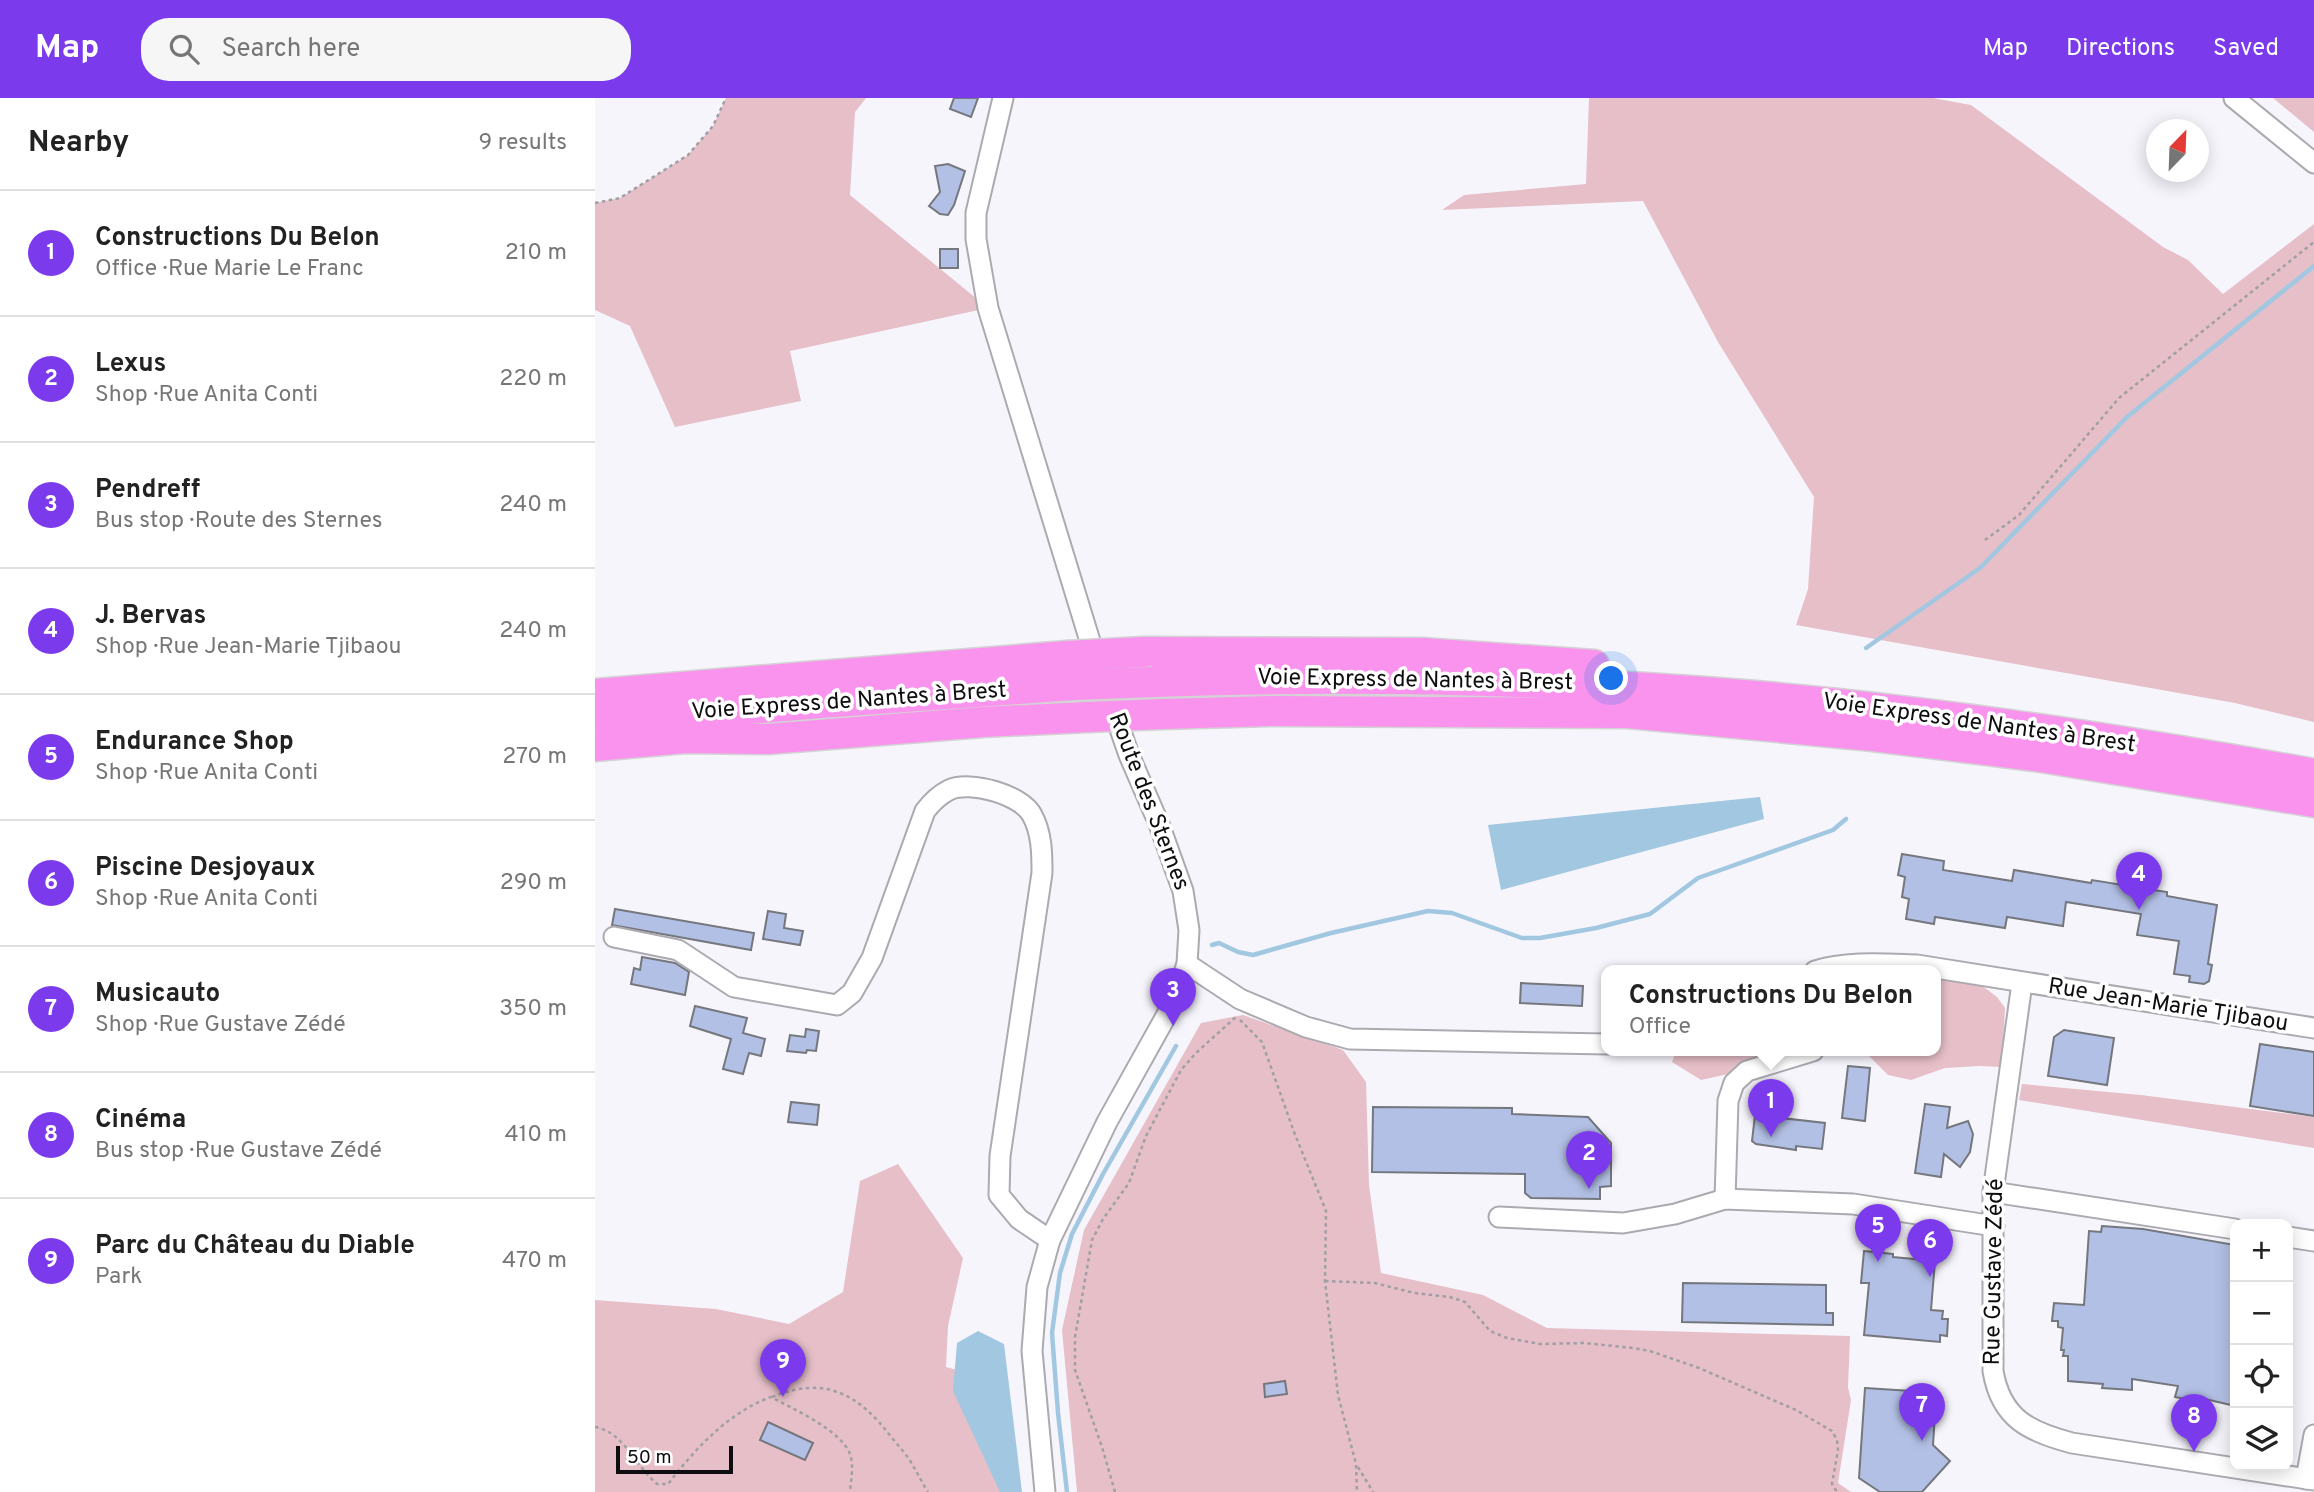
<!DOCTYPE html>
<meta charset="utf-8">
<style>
:root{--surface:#fff;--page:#f6f6f6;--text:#222;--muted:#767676;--line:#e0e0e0;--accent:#7c3aed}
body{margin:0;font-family:Overpass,sans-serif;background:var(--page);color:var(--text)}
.controls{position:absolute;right:21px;bottom:21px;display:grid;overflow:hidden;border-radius:14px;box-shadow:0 4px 18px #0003}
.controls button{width:63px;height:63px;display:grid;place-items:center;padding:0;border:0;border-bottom:2px solid var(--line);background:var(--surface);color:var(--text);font:35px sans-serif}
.compass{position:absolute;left:1551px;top:21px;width:63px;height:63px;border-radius:50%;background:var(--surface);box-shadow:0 4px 18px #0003;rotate:23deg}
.scale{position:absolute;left:21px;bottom:18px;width:117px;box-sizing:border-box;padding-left:7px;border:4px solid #0e0d0f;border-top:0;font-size:19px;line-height:24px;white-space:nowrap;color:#0e0d0f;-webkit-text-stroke:5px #fff;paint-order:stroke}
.you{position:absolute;left:1017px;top:581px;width:24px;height:24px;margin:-18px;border:5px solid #fff;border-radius:50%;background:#1a73e8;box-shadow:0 0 0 10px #1a73e833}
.badge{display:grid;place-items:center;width:46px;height:46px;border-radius:50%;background:var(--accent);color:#fff;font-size:23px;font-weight:700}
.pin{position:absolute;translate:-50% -58px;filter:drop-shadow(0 2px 4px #0008)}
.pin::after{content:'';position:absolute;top:37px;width:24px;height:21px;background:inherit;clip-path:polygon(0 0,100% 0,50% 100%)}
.popup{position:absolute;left:1006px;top:867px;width:340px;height:91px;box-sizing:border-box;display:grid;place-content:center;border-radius:14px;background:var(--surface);filter:drop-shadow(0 2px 5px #0005);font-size:23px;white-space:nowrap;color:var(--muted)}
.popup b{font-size:26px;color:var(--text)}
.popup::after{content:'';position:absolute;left:50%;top:100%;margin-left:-14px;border:14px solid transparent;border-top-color:var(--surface)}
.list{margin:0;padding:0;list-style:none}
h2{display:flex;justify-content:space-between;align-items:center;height:91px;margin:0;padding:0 28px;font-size:30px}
h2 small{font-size:23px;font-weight:400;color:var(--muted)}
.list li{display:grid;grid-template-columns:46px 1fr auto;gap:21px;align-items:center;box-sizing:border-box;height:126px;padding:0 28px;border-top:2px solid var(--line)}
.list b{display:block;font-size:26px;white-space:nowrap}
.list p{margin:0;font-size:23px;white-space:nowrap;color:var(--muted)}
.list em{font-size:23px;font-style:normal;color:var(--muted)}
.icon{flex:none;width:38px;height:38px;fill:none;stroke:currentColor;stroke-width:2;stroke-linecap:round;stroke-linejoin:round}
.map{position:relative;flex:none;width:1719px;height:1394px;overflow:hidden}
header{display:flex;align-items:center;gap:42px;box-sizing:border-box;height:98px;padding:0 35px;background:var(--accent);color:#fff}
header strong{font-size:33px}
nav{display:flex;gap:38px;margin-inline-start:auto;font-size:24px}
.search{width:490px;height:63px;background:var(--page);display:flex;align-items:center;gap:18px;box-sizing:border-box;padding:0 24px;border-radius:28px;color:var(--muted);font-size:26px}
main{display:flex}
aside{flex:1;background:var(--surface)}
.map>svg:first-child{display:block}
.green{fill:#e6bfc8}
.water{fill:#a2c7e1}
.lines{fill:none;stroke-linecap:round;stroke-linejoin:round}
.stream{stroke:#a2c7e1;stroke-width:4.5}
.building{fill:#b3c0e5;stroke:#74777d;stroke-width:2}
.minor-casing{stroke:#acaab1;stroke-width:23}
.highway-casing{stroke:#d4d3d4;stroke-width:33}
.path{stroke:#a09fa4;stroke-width:2.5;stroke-dasharray:3.5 3.5;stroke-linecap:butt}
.minor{stroke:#fff;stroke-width:19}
.highway{stroke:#f993ed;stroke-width:30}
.highway-bridge-casing{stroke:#d4d3d4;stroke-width:33;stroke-linecap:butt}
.highway-bridge{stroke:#f993ed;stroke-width:30}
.labels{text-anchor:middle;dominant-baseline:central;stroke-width:7;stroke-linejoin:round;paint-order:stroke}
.street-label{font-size:23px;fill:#0e0d0f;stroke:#fff}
</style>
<header>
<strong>Map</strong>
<div class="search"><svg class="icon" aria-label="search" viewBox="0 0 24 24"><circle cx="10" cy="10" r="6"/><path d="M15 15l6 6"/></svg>Search here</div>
<nav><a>Map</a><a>Directions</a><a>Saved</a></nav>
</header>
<main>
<aside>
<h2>Nearby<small>9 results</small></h2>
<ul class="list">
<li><span class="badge">1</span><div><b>Constructions Du Belon</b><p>Office · Rue Marie Le Franc</p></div><em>210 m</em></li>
<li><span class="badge">2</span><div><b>Lexus</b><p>Shop · Rue Anita Conti</p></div><em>220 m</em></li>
<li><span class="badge">3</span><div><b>Pendreff</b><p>Bus stop · Route des Sternes</p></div><em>240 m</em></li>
<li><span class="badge">4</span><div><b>J. Bervas</b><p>Shop · Rue Jean-Marie Tjibaou</p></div><em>240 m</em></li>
<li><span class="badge">5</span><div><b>Endurance Shop</b><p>Shop · Rue Anita Conti</p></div><em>270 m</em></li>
<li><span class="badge">6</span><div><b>Piscine Desjoyaux</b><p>Shop · Rue Anita Conti</p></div><em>290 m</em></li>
<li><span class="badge">7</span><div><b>Musicauto</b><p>Shop · Rue Gustave Zédé</p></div><em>350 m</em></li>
<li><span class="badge">8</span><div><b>Cinéma</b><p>Bus stop · Rue Gustave Zédé</p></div><em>410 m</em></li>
<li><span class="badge">9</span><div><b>Parc du Château du Diable</b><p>Park</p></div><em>470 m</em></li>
</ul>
</aside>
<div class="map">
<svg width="1719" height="1394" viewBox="0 0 1719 1394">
<rect width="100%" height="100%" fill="#f7f5fc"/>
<!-- green -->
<g class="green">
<path d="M 131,0 L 271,0 L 260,14 L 255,97 L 393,210 L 195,253 L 206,303 L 80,329 L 35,228 L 0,212 L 0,105 L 25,100 L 93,57 L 118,28 Z"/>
<path d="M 994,0 L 1338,0 L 1376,7 L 1568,149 L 1593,162 L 1628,196 L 1719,126 L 1719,624 L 1640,605 L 1201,527 L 1213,491 L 1219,399 L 1123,244 L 1048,103 L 847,112 L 869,97 L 991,86 Z"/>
<path d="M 1678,0 L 1719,0 L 1719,34 Z"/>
<path d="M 1341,880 L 1382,884 L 1402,899 L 1410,910 L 1407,969 L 1385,968 L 1350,970 L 1316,982 L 1293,977 L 1269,953 L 1340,953 Z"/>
<path d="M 648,917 L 748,952 L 771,984 L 774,1087 L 786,1175 L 888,1197 L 952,1230 L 1255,1238 L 1253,1289 L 1256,1302 L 1243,1385 L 1256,1394 L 482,1394 L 467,1232 L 489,1132 L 606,925 Z"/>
<path d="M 1083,953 L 1177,953 L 1146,964 L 1133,976 L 1106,982 L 1077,964 L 1081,954 Z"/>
<path d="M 1427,986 L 1546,997 L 1719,1019 L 1719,1050 L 1424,1002 Z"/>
<path d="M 303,1066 L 368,1160 L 353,1228 L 351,1269 L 369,1274 L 415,1394 L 0,1394 L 0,1202 L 121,1211 L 194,1226 L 248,1194 L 265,1083 Z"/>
</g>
<!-- water -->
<g class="water">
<path d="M 1165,699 L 1169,721 L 906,792 L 893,727 Z"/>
<path d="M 383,1233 L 409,1246 L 427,1394 L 405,1394 L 358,1293 L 362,1245 Z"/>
</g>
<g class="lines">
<!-- stream -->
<g class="stream">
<path d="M 1271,550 L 1385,470 L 1532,319 L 1719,168"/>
<path d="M 617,847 L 624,845 L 643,854 L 658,857 L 736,835 L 833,813 L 857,815 L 927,840 L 945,840 L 1001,830 L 1055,816 L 1103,780 L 1238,732 L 1251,721"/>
<path d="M 472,1394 L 463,1315 L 457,1235 L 465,1175 L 477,1136 L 508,1076 L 581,948"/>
</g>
</g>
<!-- building -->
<g class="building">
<path d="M 359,0 L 383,0 L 376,19 L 355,11 Z"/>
<path d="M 353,66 L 370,73 L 359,107 L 353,117 L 345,116 L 334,108 L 345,94 L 340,68 Z"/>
<rect x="345" y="151" width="18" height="19"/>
<path d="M 1307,756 L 1349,763 L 1348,772 L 1417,783 L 1419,772 L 1496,785 L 1497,782 L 1572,794 L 1572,798 L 1622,807 L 1613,866 L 1617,867 L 1614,883 L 1609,886 L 1594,884 L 1595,878 L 1579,876 L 1584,843 L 1542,837 L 1546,816 L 1471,804 L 1468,828 L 1412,819 L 1410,830 L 1340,819 L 1339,826 L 1311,821 L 1314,801 L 1307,799 L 1310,779 L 1303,777 Z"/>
<path d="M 20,811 L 159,835 L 156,852 L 17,827 Z"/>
<path d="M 173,813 L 191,816 L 189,830 L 208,833 L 205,847 L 168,841 Z"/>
<path d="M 47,859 L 80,865 L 94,874 L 90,897 L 36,886 L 39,870 L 45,872 Z"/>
<path d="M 926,885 L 988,888 L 987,908 L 925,905 Z"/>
<path d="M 100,908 L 152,920 L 148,935 L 170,941 L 166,958 L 154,955 L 148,976 L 128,971 L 136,941 L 95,928 Z"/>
<path d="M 211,931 L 224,933 L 221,953 L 212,952 L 211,955 L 192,953 L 195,937 L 210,939 Z"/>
<path d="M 1469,932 L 1519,940 L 1512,987 L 1453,978 L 1459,939 Z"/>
<path d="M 1665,946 L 1719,954 L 1719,1018 L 1655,1008 Z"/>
<path d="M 1253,968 L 1275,970 L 1270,1023 L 1247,1020 Z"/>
<path d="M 196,1004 L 224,1007 L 222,1027 L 193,1024 Z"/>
<path d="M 1330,1006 L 1355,1009 L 1352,1030 L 1373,1023 L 1378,1036 L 1375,1054 L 1365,1069 L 1349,1056 L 1346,1079 L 1320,1075 Z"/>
<path d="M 778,1009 L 917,1010 L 917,1016 L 993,1019 L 1016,1045 L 1016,1088 L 1005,1089 L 1005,1101 L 936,1100 L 930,1095 L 930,1076 L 777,1074 Z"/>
<path d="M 1160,1017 L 1230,1025 L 1227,1051 L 1201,1048 L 1201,1052 L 1161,1046 L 1157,1043 Z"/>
<path d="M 1507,1128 L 1548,1131 L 1640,1147 L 1640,1308 L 1610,1301 L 1609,1305 L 1580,1299 L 1583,1288 L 1537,1281 L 1537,1292 L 1507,1290 L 1508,1286 L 1473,1283 L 1473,1258 L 1468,1258 L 1469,1252 L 1466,1252 L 1468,1230 L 1463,1229 L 1463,1223 L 1457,1223 L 1459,1205 L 1489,1207 L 1494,1133 L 1506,1134 Z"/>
<path d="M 1269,1153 L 1298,1156 L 1298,1159 L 1340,1163 L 1336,1212 L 1348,1213 L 1347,1221 L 1353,1221 L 1352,1238 L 1345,1237 L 1345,1244 L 1269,1237 L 1274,1185 L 1266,1185 Z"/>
<path d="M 1088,1185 L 1231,1187 L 1231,1215 L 1238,1215 L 1238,1227 L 1087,1224 Z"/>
<path d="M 690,1283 L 692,1296 L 670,1299 L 669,1286 Z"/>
<path d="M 1270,1290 L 1332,1294 L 1332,1299 L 1341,1300 L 1338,1347 L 1355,1363 L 1327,1394 L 1285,1394 L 1264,1380 Z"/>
<path d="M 173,1324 L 218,1345 L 210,1362 L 165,1342 Z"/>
</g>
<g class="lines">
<!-- minor casing -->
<g class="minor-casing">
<g id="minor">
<path d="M 408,0 L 381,115 L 381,141 L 393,210 L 502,566"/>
<path d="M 1639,0 L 1719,65"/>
<path d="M 19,839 L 83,852 L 139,889 L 242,907 L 257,895 L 277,860 L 330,713 C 337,704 344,697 354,692 C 375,682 427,697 437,717 C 447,735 447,756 447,775 L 405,1058 L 404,1097 L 424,1121 L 455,1142"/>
<path d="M 592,866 L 645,901 L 711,929 L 755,941 L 1012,946"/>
<path d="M 1220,873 C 1252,863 1289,866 1322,867 L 1719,930"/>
<path d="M 1427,885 L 1398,1094 L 1398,1273 C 1406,1321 1435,1334 1477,1345 L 1719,1382"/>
<path d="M 1398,1094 L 1640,1131"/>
<path d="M 1130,1101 L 1133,1003 L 1139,985 L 1152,973 L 1218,953"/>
<path d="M 904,1119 L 1028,1125 L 1080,1116 L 1130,1101 L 1258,1106 L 1399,1128"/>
<path d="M 1693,1139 L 1719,1143"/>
<path d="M 1711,1381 L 1719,1337"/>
<path d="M 450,1394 L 437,1253 L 442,1189 L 455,1142 L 512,1024 L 580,902 L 592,866 L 594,832 L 588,793 L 564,726 L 534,657 L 517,608"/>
</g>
</g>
<!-- highway casing -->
<g class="highway-casing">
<g id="highway">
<path d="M 549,554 L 827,555 L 999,567"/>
<path d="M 557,584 C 759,577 960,581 1161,598 C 1348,614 1534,643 1719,676"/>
<path d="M 0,596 L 472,558"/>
<path d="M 567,616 L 678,613 L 1033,615 L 1278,638 L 1440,658 L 1719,704"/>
<path d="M 0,624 L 225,605 L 479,587"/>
<path d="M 0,648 L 90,640 L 173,641 L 388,624 L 493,619"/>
</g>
</g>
<!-- path -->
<g class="path">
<path d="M 0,105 L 25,100 L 93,57 L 118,28 L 131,0"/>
<path d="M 1390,442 L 1424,417 L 1524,300 L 1719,144"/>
<path d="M 645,922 L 667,944 L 699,1034 L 731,1113 L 730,1183 L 743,1297 L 761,1366 L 762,1394"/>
<path d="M 730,1183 L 780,1185 L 819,1195 L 855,1199 L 870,1204 L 895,1233 L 912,1240 L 945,1246 L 989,1245 L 1038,1250 L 1055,1253 L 1104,1270 L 1201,1312 L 1237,1333 L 1242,1342 L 1243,1352 L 1237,1386 L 1242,1394"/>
<path d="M 177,1299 C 230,1277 264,1296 297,1340 C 303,1347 309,1354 314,1361 C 321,1372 326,1383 333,1394"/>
<path d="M 0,1329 C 29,1334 41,1369 62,1386 L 73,1386 C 100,1351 134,1314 176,1299 C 198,1311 246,1332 255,1356 C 259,1368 256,1382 255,1394"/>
<path d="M 763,1369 L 778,1394"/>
<path d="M 520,1394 L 507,1349 L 480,1272 L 480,1239 L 497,1142 L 508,1121 L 534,1085 L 551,1038 L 586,972 L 601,955 L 643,917"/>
</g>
<!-- minor -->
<use href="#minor" class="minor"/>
<!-- highway -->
<use href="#highway" class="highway"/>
<!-- highway-bridge casing -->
<g class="highway-bridge-casing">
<g id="highway-bridge">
<path d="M 472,558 L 549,554"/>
<path d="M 479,587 L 557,584"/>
<path d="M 493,619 L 567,616"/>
</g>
</g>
<!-- highway-bridge -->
<use href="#highway-bridge" class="highway-bridge"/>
</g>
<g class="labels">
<!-- street labels -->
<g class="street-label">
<text transform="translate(820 583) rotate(1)">Voie Express de Nantes à Brest</text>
<text transform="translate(254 604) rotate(-4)">Voie Express de Nantes à Brest</text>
<text transform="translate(1384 626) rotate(8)">Voie Express de Nantes à Brest</text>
<text transform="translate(553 704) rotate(69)">Route des Sternes</text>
<text transform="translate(1573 908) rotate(9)">Rue Jean-Marie Tjibaou</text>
<text transform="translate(1400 1174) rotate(-89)">Rue Gustave Zédé</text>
</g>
</g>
</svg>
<div class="controls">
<button>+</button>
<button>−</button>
<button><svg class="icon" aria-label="locate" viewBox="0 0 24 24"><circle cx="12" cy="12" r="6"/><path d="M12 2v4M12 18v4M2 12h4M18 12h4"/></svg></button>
<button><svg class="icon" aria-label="layers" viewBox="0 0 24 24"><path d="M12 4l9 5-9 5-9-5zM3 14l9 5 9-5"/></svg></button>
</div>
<svg class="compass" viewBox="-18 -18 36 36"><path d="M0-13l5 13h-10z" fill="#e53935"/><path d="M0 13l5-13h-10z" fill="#767676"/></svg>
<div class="scale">50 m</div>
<div class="you"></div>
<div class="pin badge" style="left:1176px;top:1039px">1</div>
<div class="popup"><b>Constructions Du Belon</b>Office</div>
<div class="pin badge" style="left:994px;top:1091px">2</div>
<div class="pin badge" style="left:578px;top:928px">3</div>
<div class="pin badge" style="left:1544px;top:812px">4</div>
<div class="pin badge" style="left:1283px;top:1164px">5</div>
<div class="pin badge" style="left:1335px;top:1179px">6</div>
<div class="pin badge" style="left:1327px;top:1343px">7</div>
<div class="pin badge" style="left:1599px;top:1354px">8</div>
<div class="pin badge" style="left:188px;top:1299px">9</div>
</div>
</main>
